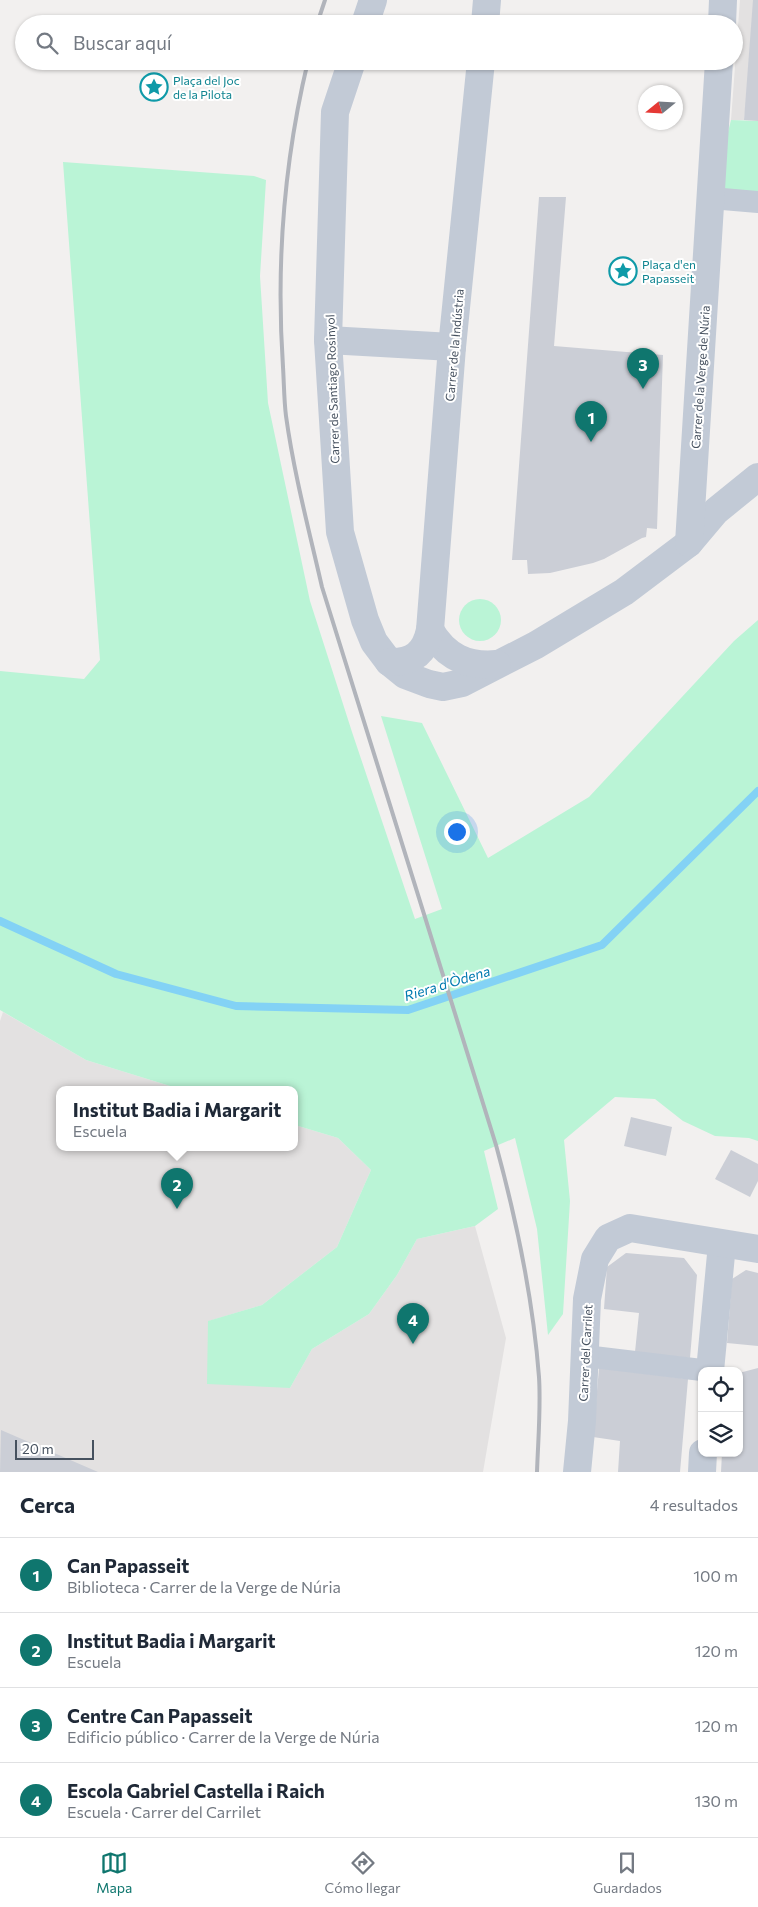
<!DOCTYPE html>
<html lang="es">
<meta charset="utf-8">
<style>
:root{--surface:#fff;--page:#f6f6f7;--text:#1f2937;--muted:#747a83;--line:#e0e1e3;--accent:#0f766e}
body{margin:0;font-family:Commissioner,sans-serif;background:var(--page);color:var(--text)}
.controls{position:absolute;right:15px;bottom:15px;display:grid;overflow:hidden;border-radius:10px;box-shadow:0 1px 4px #0004}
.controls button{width:45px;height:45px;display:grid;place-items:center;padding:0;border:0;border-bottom:1px solid var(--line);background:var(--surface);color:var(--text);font:25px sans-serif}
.compass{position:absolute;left:638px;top:85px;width:45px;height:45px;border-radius:50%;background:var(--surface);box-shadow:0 1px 4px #0004;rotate:252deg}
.scale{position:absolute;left:15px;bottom:12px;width:79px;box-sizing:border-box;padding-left:5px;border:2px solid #46515f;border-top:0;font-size:14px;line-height:18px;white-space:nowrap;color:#46515f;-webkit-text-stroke:4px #fff;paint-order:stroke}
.you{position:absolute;left:456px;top:831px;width:18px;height:18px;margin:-12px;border:4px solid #fff;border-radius:50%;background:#1a73e8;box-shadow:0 0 0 8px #1a73e833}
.badge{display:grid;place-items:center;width:32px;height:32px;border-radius:50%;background:var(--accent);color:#fff;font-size:16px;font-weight:700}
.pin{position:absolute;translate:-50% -41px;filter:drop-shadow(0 1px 2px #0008)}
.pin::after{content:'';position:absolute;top:26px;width:18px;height:15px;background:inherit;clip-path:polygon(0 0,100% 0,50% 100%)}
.popup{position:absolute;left:56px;top:1086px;width:242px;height:65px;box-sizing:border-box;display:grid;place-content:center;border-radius:10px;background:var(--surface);filter:drop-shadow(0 1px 4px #0005);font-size:16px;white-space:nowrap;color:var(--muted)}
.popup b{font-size:19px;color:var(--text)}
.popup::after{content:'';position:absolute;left:50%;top:100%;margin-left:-10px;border:10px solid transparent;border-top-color:var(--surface)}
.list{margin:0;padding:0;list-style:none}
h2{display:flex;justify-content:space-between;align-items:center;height:65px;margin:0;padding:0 20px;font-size:21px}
h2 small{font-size:16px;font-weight:400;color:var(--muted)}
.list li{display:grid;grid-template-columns:32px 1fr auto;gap:15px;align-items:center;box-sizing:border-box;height:75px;padding:0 20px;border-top:1px solid var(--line)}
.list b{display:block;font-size:19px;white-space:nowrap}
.list p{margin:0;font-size:16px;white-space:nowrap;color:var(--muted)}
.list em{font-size:16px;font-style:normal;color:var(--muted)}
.icon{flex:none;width:28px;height:28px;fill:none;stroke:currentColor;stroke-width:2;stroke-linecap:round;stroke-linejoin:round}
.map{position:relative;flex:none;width:758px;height:1472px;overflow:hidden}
.search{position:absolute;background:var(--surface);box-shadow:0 1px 4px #0004;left:15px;right:15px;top:15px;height:55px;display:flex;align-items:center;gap:12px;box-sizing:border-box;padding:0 18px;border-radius:28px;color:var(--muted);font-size:19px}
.sheet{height:365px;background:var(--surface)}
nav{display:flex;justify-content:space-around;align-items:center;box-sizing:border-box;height:70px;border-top:1px solid var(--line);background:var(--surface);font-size:14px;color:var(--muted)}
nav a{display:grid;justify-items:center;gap:2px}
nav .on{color:var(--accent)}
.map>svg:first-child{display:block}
.education{fill:#e3e1e1}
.green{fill:#baf4d6}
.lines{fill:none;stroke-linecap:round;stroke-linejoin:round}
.stream{stroke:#83d2f5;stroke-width:8}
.building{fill:#cbced6}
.pedestrian{stroke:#c2cad6;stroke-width:22}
.minor{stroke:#c2cad6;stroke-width:28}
.rail{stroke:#b1b4bb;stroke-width:4}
.labels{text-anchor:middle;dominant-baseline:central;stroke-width:4;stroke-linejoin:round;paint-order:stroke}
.culture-label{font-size:12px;fill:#0d838f;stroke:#fff;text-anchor:start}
.street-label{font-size:12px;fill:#46515f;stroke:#fff}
.water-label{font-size:14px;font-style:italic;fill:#017ab0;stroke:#fff}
</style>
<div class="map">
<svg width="758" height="1472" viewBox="0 0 758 1472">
<rect width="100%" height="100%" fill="#f2f0ef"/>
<!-- education -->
<g class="education">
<path d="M 740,0 L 758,0 L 744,120 L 731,120 Z"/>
<path d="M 3,1012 L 86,1060 L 183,1090 L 59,1090 L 59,1148 L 294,1148 L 295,1125 L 338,1138 L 371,1170 L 337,1247 L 262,1305 L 209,1321 L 290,1388 L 312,1349 L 369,1314 L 397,1275 L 417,1239 L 475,1226 L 506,1338 L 483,1472 L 0,1472 L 0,1021 Z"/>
</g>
<!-- green -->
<g class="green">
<path d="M 731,120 L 758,121 L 758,193 L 723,191 L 728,132 Z"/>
<path d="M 63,162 L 254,176 L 266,180 L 260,276 L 268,403 L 310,601 L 352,732 L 415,919 L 442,909 L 381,716 L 422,723 L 488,858 L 589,797 L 734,641 L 758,620 L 758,1141 L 749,1138 L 715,1136 L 683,1121 L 655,1099 L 615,1097 L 564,1140 L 570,1201 L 563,1314 L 548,1335 L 537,1229 L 515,1138 L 484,1151 L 498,1209 L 475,1226 L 417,1239 L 397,1275 L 369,1314 L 312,1349 L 290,1388 L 207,1384 L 208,1321 L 262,1305 L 337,1247 L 371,1170 L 338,1138 L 295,1125 L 294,1090 L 183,1090 L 86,1060 L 0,1010 L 0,671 L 84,679 L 100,660 Z"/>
<circle cx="480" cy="620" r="21"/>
</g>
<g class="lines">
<!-- stream -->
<path class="stream" d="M 0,921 L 116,974 L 236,1006 L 408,1010 L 602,945 L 758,791"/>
</g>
<!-- building -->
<g class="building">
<path d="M 753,0 L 758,0 L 758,121 L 744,120 Z"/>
<path d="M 539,197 L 566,197 L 554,346 L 663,355 L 657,529 L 647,528 L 646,537 L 642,538 L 604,559 L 593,563 L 550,573 L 528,574 L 527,560 L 512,560 Z"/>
<path d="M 631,1117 L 672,1127 L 666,1156 L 624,1146 Z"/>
<path d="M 731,1150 L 758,1164 L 758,1181 L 750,1197 L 715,1179 Z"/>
<path d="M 626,1253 L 684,1258 L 697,1275 L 690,1358 L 635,1352 L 639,1313 L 604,1309 L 607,1267 Z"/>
<path d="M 746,1270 L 758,1273 L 758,1346 L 727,1343 L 732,1279 Z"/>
<path d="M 599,1368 L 688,1379 L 680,1472 L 618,1472 L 620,1441 L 593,1437 Z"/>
<path d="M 758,1368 L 758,1472 L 721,1472 L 722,1453 L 739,1453 L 739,1373 Z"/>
<path d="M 1,1430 L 98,1472 L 0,1472 Z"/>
</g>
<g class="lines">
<!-- pedestrian -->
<g class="pedestrian">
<path d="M 711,198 L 758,202"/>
<path d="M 585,1356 L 710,1371"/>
</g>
<!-- minor -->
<g class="minor">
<path d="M 365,24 L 373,0"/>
<path d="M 485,24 L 487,0"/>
<path d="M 722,24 L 723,0"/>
<path d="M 352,61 L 335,112 L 328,340 L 340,532 L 365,620 L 374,642 L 389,662 L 405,675 L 429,684 L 443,687 L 462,683 L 536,645 L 624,592 L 689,543 L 716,511 L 758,477"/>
<path d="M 328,340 L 452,347"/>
<path d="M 689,543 L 719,61"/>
<path d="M 430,630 C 445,656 467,667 497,664"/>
<path d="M 389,662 C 413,663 425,653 430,630 L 452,347 L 481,61"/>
<path d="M 710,1371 L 722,1244"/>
<path d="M 577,1472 L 582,1421 L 587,1299 L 595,1259 L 608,1238 L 630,1228 L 758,1249"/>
<path d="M 702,1472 L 703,1453"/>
</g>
<!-- rail -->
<g class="rail">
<path d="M 317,24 L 325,0"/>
<path d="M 308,61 C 284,161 276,264 283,367 C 284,383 284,400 286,416 C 294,474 309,530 322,587 L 496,1145 C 517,1222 533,1298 539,1377 C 541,1408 538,1441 537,1472"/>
</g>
</g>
<!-- icons -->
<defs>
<g id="sight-ring" transform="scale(1.4375)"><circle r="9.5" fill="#fff" stroke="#0f9aa8" stroke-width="1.5"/><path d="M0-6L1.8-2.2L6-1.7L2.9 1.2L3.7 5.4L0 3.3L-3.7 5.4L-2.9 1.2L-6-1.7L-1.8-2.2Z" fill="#0f9aa8"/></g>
</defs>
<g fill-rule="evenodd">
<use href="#sight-ring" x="154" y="87"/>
<use href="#sight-ring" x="623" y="271"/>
</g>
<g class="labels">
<!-- culture labels -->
<g class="culture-label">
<text x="173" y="80">Plaça del Joc<tspan x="173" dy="14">de la Pilota</tspan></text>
<text x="642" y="264">Plaça d'en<tspan x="642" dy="14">Papasseit</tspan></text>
</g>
<!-- street labels -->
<g class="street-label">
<text transform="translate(454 345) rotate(-85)">Carrer de la Indústria</text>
<text transform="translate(700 377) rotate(-86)">Carrer de la Verge de Núria</text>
<text transform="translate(332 389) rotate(-92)">Carrer de Santiago Rosinyol</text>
<text transform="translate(585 1353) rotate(-87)">Carrer del Carrilet</text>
</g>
<!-- water labels -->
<g class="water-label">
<text transform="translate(447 983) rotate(-17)">Riera d'Òdena</text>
</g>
</g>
</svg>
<div class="controls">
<button><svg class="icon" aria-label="locate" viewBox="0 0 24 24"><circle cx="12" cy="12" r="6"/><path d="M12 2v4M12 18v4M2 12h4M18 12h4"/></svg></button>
<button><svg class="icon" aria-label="layers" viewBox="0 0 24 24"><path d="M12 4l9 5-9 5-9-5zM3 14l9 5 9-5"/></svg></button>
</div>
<svg class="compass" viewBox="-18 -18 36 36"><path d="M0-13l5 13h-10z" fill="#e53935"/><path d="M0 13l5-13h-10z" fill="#747a83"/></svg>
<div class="scale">20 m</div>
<div class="you"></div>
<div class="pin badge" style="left:591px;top:442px">1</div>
<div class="pin badge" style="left:177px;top:1209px">2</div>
<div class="popup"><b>Institut Badia i Margarit</b>Escuela</div>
<div class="pin badge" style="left:643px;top:389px">3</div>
<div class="pin badge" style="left:413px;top:1344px">4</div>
<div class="search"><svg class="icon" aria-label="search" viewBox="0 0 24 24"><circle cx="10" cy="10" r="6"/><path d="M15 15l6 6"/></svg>Buscar aquí</div>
</div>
<section class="sheet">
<h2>Cerca<small>4 resultados</small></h2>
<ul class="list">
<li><span class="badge">1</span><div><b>Can Papasseit</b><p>Biblioteca · Carrer de la Verge de Núria</p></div><em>100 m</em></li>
<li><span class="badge">2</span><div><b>Institut Badia i Margarit</b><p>Escuela</p></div><em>120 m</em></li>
<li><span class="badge">3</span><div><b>Centre Can Papasseit</b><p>Edificio público · Carrer de la Verge de Núria</p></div><em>120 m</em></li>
<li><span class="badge">4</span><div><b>Escola Gabriel Castella i Raich</b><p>Escuela · Carrer del Carrilet</p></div><em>130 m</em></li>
</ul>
</section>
<nav>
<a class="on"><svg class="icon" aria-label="map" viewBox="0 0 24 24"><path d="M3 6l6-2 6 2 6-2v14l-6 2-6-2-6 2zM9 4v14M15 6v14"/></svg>Mapa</a>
<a><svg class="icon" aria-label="directions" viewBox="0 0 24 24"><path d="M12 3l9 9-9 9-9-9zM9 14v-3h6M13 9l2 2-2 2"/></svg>Cómo llegar</a>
<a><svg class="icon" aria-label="saved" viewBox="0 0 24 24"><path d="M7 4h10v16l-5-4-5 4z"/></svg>Guardados</a>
</nav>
